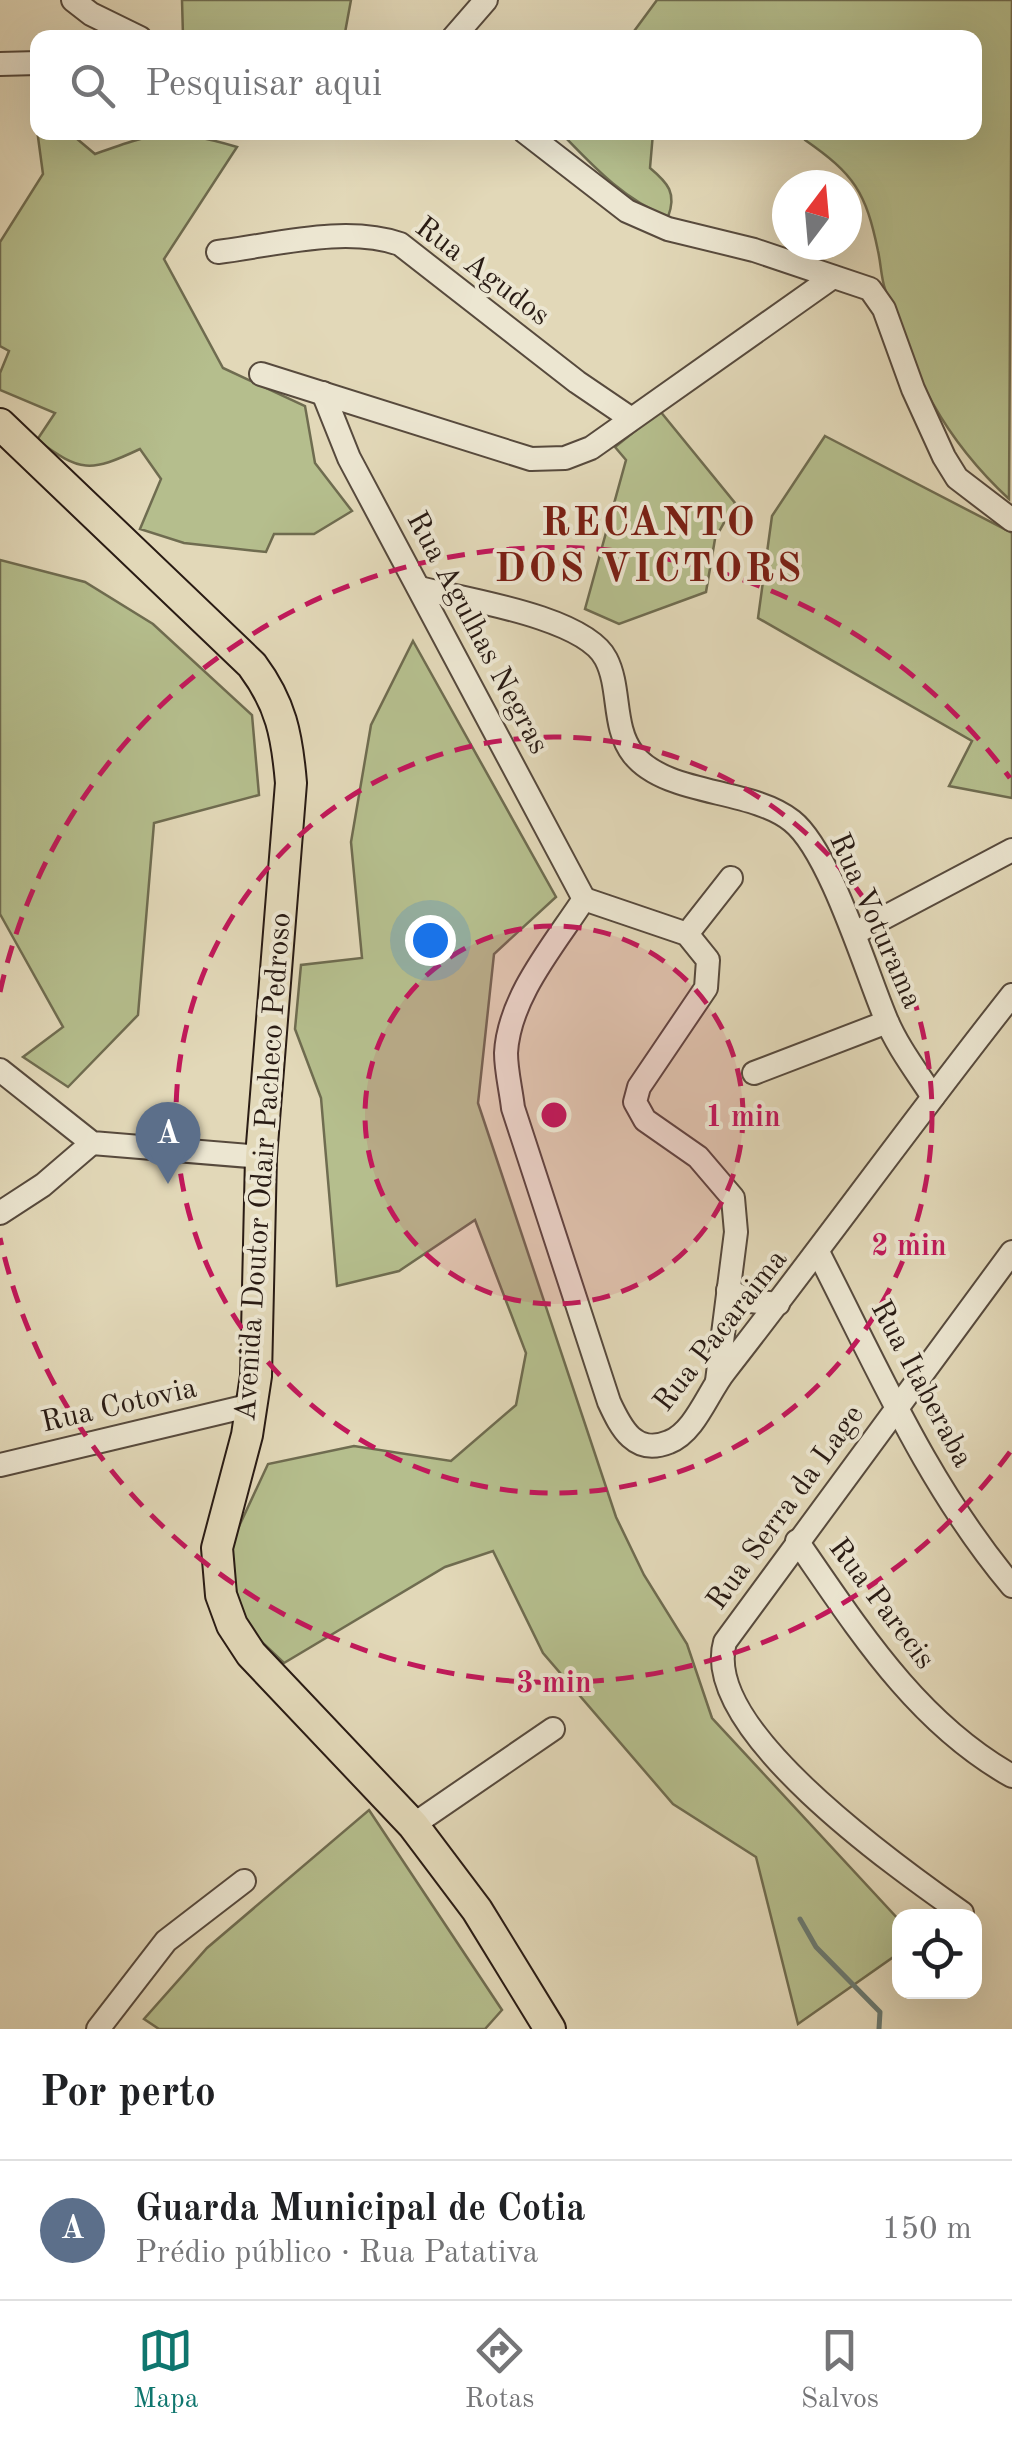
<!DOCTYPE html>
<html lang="pt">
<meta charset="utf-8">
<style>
:root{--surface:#fff;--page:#f6f6f6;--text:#202124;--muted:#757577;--line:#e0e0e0;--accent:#0f766e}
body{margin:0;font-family:"Old Standard TT",serif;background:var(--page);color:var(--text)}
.controls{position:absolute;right:30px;bottom:30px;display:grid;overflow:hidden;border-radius:20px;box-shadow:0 10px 40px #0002}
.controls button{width:90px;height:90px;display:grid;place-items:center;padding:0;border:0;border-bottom:2px solid var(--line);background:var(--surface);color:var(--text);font:50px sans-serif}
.compass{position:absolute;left:772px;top:170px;width:90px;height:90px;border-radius:50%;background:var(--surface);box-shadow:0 10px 40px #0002;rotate:16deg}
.you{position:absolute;left:430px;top:940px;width:35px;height:35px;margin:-25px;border:8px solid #fff;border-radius:50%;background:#1a73e8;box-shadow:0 0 0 15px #1a73e833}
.badge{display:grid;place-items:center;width:65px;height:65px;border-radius:50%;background:var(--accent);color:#fff;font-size:32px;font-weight:700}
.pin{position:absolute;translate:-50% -82px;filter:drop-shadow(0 2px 5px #0008)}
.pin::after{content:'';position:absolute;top:52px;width:35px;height:30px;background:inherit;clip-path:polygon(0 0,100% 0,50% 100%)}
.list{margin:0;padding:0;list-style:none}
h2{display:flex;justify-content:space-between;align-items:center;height:130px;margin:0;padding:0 40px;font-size:42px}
h2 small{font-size:32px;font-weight:400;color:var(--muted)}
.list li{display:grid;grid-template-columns:65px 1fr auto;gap:30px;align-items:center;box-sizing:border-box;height:140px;padding:0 40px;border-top:2px solid var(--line)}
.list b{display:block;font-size:38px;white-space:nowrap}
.list p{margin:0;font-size:32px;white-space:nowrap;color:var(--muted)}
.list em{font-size:32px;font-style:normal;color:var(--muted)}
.icon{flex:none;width:55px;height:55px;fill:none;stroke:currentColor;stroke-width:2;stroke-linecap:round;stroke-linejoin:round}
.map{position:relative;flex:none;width:1012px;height:2029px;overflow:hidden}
.search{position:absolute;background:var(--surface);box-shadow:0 10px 40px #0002;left:30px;right:30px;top:30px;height:110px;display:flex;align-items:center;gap:25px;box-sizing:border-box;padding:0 35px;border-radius:20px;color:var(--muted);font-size:38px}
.sheet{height:270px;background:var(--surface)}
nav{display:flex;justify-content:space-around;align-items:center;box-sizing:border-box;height:140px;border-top:2px solid var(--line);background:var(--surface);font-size:28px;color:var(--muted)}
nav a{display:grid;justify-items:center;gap:5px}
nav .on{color:var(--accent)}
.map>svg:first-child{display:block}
.green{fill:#b5be8d;stroke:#6f6c50;stroke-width:2.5}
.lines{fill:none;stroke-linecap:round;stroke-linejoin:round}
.stream{stroke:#6a7a72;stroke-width:5}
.minor-casing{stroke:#574a3d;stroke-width:26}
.major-casing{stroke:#291b14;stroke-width:34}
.minor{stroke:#ece6d1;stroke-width:22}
.major{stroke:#e2d8b8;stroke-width:30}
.ring{fill:none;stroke:#c2185b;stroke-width:5;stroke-dasharray:18 12}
.labels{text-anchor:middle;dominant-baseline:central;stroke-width:8;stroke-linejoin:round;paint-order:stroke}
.street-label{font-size:30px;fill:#291b14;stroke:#ece6d1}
.district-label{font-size:40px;font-weight:bold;letter-spacing:2.5px;fill:#7a1f14;stroke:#ece6d1}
.centre{fill:#c2185b;stroke:#ece6d1;stroke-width:5}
.ring-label{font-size:30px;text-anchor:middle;font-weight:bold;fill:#c2185b;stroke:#ece6d1;stroke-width:8;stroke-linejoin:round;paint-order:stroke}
</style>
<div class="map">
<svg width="1012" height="2029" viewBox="0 0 1012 2029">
<rect width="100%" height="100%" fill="#e2d8b8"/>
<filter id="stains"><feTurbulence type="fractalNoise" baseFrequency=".002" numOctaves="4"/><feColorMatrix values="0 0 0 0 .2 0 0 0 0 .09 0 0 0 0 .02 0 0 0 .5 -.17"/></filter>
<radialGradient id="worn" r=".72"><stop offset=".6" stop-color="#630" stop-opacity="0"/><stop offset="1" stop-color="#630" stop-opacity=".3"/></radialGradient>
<!-- green -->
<g class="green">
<path d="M 182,0 L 351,0 L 344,38 L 183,36 Z"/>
<path d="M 657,0 L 1012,0 L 1009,499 C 943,438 913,375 885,289 C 881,277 881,264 878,251 C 866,192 854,174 805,140 L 803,133 L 974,132 L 974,38 L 629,38 Z"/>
<path d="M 33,100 L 37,104 L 38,132 L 70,133 L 95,154 C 159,131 171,128 237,147 L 164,259 L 223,368 L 305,406 L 315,463 L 352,511 L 314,534 L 274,534 L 266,552 L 184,543 L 140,529 L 161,479 L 140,449 C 89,473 81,472 37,440 L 55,413 L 0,390 L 0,373 L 9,351 L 0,346 L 0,242 L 43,174 Z"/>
<path d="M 561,133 L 653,133 L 650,168 C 668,183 677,193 668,217 C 624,200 593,166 561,133 Z"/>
<path d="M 660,411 L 735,503 L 715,539 L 706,592 L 619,624 L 585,609 L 626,460 L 615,447 Z"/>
<path d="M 825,436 L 1012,533 L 1012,798 L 949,786 L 972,741 L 758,618 L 772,516 Z"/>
<path d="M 0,560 L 85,582 L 153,624 L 252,715 L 259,795 L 154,823 L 138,1015 L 68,1087 L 23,1057 L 63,1027 L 0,914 Z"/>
<path d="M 413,641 L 556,897 L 494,954 L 478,1103 L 616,1517 L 644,1575 L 687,1644 L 712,1718 L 899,1920 L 899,1953 L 798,2024 L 756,1857 L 673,1804 L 543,1653 L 493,1551 L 445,1567 L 284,1663 L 243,1624 L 228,1550 L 268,1464 L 354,1446 L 451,1461 L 516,1405 L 526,1353 L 475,1220 L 399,1271 L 337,1286 L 321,1098 L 295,1029 L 301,965 L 362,958 L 351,842 L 371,725 Z"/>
<path d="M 369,1810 L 502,2010 L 485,2029 L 159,2029 L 144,2019 L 207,1948 Z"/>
</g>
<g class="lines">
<!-- stream -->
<path class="stream" d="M 800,1919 L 816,1947 L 880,2012 L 879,2029"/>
<!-- minor casing -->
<g class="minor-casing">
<g id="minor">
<path d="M 73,0 L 91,14 L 140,38"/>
<path d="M 453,38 L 486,0"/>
<path d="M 0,64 L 38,63"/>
<path d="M 525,132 L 627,211 L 668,229 L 754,250 L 870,289 L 884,309 L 913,389 L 944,457 L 957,478 L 1012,520"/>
<path d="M 218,252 C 275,245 345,225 400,244 L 577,382 L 630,418"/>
<path d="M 261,374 L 531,459 L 565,458 L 591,448 L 833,277"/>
<path d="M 323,393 L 349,458 L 584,899"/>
<path d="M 419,588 C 463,599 585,617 606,659 C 621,688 612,727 633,754 C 666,796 751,788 792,821 C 830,851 866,972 886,1019 C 897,1046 917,1072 933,1097"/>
<path d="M 584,899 C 554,945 509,997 506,1053 C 506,1071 511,1090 513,1108 L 609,1402 C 621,1428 635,1456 669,1442 C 695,1432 708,1392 725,1371 C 822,1247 914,1119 1012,995"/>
<path d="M 584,899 L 687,934 L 708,960 L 706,988 L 639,1087 L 635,1102 L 645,1120 L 698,1157 L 733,1198 L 736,1232 L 717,1381"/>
<path d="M 855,933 L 1012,850"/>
<path d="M 687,934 L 731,878"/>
<path d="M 0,1070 L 92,1143 L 261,1157"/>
<path d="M 754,1073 L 887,1022"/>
<path d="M 0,1213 L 43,1185 L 92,1143"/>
<path d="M 819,1254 C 878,1369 928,1486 1012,1586"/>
<path d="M 728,1290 L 750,1301 L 778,1304"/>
<path d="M 0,1465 L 252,1405"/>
<path d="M 797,1541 C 858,1629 916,1722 1012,1776"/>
<path d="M 413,1825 L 553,1729"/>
<path d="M 962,1913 C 898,1868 700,1729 725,1642 L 1012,1252"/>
<path d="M 98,2029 L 166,1941 L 244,1881"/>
</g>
</g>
<!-- major casing -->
<g class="major-casing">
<path id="major" d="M 0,424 L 252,665 C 281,704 287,735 291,783 L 261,1157 L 256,1376 L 247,1435 L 217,1548 L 221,1595 L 232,1625 L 251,1654 L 413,1825 L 477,1910 L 550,2029"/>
</g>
<!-- minor -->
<use href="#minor" class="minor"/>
<!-- major -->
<use href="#major" class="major"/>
</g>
<!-- distance rings -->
<circle cx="554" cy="1115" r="189" fill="#c2185b" fill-opacity=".12"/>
<g class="ring">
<circle cx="554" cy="1115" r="189"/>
<circle cx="554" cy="1115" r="378"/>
<path d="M1010 1452A567 567 0 0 1 0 1238M0 992A567 567 0 0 1 1010 778"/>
</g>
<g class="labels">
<!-- street labels -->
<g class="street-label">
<text transform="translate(482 272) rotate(37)">Rua Agudos</text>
<text transform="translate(477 633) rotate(62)">Rua Agulhas Negras</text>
<text transform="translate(875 921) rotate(66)">Rua Voturama</text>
<text transform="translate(264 1167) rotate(-86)">Avenida Doutor Odair Pacheco Pedroso</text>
<text transform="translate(721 1331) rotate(-52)">Rua Pacaraima</text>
<text transform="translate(921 1384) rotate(62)">Rua Itaberaba</text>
<text transform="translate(119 1406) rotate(-13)">Rua Cotovia</text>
<text transform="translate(786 1508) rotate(-54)">Rua Serra da Lage</text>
<text transform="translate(881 1604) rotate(53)">Rua Parecis</text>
</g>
<!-- district labels -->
<g class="district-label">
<text x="649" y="525">RECANTO<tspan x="649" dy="46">DOS VICTORS</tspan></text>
</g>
</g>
<circle cx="554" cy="1115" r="15" class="centre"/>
<g class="ring-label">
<text x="743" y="1126">1 min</text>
<text x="909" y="1255">2 min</text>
<text x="554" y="1692">3 min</text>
</g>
<rect width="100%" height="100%" filter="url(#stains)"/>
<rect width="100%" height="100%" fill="url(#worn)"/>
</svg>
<div class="controls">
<button><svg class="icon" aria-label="locate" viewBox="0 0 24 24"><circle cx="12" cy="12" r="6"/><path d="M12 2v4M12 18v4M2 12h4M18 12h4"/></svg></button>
</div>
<svg class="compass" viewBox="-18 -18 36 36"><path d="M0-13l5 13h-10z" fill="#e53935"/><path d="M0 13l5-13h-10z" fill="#757577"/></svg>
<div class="you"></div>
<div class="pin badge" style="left:168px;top:1184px;background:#5c6f8a">A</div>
<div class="search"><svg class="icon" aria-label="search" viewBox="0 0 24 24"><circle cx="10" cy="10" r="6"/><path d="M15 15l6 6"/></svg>Pesquisar aqui</div>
</div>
<section class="sheet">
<h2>Por perto<small></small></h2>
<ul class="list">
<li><span class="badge" style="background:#5c6f8a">A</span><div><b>Guarda Municipal de Cotia</b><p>Prédio público · Rua Patativa</p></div><em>150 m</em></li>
</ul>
</section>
<nav>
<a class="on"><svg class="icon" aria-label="map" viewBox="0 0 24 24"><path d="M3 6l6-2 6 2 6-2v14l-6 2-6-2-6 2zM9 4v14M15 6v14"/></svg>Mapa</a>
<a><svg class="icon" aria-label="directions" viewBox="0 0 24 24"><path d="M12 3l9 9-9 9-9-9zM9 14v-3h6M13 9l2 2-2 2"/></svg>Rotas</a>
<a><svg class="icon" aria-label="saved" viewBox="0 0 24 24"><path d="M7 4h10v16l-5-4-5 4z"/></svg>Salvos</a>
</nav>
